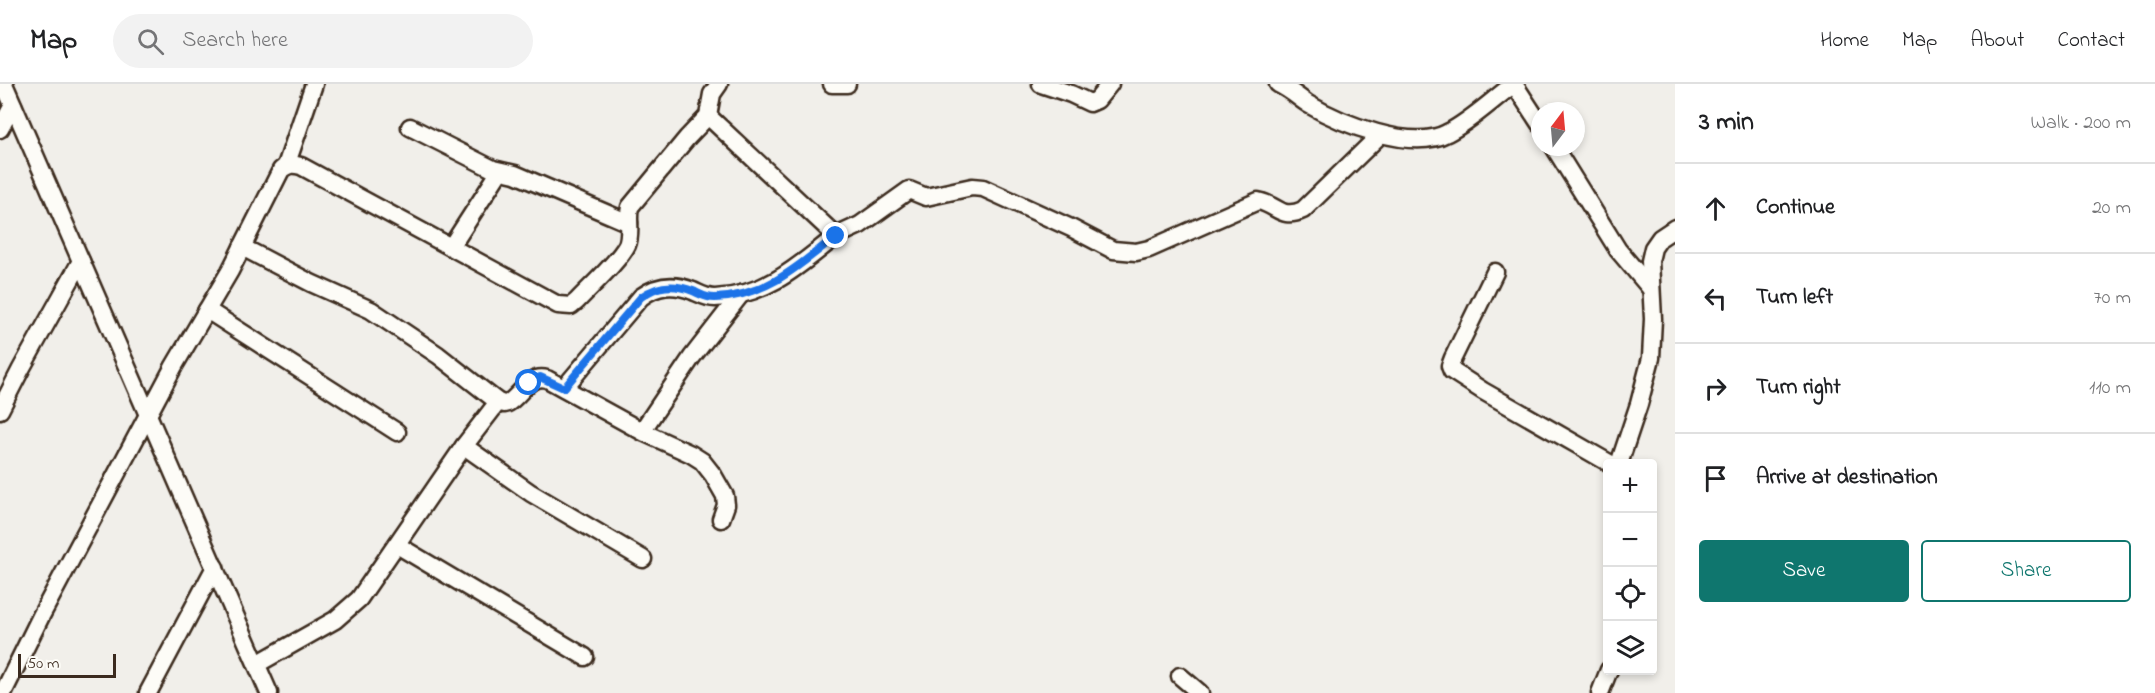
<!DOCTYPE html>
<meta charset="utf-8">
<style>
:root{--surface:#fff;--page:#f2f2f2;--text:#202124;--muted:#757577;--line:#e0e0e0;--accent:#0f766e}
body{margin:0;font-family:"Indie Flower",sans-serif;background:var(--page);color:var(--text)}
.controls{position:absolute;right:18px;bottom:18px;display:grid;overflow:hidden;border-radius:6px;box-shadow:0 3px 9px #0003}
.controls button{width:54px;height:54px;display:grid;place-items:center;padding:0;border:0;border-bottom:2px solid var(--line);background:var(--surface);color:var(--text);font:30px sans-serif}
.compass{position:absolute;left:1531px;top:18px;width:54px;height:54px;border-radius:50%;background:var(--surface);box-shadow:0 3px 9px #0003;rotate:16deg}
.scale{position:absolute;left:18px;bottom:15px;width:98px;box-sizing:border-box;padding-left:6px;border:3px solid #3b2a1e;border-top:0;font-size:16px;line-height:21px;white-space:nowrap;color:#3b2a1e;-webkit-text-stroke:4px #fdfcf7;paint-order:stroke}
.stop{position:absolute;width:18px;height:18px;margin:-14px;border:4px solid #1a73e8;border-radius:50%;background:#fff}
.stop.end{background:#1a73e8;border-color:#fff;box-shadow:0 2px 6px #0008}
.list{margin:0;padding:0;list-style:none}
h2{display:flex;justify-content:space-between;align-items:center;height:78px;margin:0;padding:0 24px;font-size:26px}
h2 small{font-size:20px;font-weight:400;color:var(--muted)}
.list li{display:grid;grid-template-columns:39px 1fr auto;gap:18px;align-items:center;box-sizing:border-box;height:90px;padding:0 24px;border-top:2px solid var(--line)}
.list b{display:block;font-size:22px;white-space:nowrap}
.list em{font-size:20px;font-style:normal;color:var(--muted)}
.actions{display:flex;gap:12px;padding:18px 24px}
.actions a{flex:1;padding:14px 0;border:2px solid var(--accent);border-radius:6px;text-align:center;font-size:21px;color:var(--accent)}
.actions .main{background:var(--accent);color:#fff}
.icon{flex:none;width:33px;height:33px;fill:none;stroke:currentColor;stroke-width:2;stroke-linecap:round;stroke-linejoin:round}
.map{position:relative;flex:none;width:1675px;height:609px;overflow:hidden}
header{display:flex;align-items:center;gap:36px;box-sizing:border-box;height:84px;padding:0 30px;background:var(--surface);border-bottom:2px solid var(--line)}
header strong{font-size:28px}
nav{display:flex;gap:33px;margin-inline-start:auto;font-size:21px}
.search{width:420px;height:54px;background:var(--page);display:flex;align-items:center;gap:15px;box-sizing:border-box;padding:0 21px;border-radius:33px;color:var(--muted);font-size:22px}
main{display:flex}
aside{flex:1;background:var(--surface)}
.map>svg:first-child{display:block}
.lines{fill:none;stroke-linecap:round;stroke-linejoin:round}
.minor-casing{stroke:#3b2a1e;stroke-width:21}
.minor{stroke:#fdfcf7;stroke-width:16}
.route{stroke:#1a73e8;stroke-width:8}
</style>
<header>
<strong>Map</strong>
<div class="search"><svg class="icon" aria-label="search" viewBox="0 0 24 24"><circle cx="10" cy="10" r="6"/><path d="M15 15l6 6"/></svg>Search here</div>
<nav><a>Home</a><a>Map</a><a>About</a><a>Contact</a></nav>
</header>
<main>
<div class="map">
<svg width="1675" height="609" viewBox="0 0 1675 609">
<rect width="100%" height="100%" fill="#f1efea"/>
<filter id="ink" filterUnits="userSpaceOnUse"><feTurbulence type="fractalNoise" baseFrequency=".0167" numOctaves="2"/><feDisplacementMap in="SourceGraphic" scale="12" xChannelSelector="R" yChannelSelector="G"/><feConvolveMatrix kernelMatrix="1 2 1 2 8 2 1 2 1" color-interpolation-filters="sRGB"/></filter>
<g filter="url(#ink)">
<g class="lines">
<!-- minor casing -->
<g class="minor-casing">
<g id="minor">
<path d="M 4,0 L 269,609"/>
<path d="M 832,0 L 847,0"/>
<path d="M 1041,0 L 1071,10 L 1090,19 L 1097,16 L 1110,0"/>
<path d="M 1278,0 C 1289,5 1298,13 1308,20 C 1340,39 1412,68 1447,49 C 1471,37 1492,16 1514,0"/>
<path d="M 1514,0 L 1540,40"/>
<path d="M 410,43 L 493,85 L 515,90 L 629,139"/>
<path d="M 0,45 L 13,21"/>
<path d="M 1554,63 L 1618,166 L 1651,205"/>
<path d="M 286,82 L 314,0"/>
<path d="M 836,152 L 860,141 L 909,106 L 926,113 L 972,103 L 983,104 L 1071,144 L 1113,166 L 1136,168 L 1149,165 L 1258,117 C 1278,121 1281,136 1303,126 L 1380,51"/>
<path d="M 242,163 L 311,199 L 371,226 L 438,271 L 498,318 L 504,320 L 508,319 C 522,310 529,290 547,295 L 645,349 L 691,370 L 702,377 L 713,391 L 725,412 L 726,421 L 721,435"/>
<path d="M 451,163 L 500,87"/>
<path d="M 1495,188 L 1453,274 L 1450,282 L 1452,287 L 1483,307 L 1611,380"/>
<path d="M 207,226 L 397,348"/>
<path d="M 564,304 L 641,213 C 657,201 673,199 693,207 C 700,210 707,214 715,214 C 766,212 799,182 836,152 L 708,32"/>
<path d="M 0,326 L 21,285 L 81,177"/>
<path d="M 642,347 L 692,273 L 741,210"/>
<path d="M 464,362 L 531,409 L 643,475"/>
<path d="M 1619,380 L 1639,320 L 1651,274 L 1653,235 L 1650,177 L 1653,164 L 1660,154 L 1675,144"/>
<path d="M 397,461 L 585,573"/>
<path d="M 257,580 L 335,536 L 359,515 L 464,362 L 498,318"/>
<path d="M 1180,592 L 1200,609"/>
<path d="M 3,609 L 41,532 L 174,282 L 230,187 L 281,86 C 288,80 292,80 301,82 L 558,221 L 571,222 L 577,217 C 590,203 619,177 627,161 C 632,149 627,136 630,123 L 687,54 L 708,32 L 712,10 L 719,0"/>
<path d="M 148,609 L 215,483"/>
<path d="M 1600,609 L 1609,586"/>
</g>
</g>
<!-- minor -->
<use href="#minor" class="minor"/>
</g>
</g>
<g class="lines" filter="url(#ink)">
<!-- route -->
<path class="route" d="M 529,299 L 540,293 L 564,304 L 641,213 C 657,201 673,199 693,207 C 700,210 706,214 715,214 C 766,212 799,182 836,152"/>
</g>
</svg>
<div class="controls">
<button>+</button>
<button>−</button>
<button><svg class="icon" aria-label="locate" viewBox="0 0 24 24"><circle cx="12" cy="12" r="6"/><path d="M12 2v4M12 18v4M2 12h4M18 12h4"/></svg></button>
<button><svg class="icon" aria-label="layers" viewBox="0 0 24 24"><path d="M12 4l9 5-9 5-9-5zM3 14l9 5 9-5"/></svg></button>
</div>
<svg class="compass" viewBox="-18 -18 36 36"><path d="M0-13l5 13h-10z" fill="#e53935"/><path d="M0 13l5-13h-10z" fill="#757577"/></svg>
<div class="scale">50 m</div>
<div class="stop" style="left:529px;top:299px"></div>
<div class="stop end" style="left:836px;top:152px"></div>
</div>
<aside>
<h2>3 min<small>Walk · 200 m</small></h2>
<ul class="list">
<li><svg class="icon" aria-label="ahead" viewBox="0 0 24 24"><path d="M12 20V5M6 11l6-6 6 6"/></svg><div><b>Continue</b></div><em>20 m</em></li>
<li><svg class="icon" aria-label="left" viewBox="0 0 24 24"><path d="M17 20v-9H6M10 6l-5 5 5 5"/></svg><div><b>Turn left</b></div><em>70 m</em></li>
<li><svg class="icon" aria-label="right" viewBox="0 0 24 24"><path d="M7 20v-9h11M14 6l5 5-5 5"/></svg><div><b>Turn right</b></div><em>110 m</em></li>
<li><svg class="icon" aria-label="arrive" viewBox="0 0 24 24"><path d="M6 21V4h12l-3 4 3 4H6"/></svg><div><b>Arrive at destination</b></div></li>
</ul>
<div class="actions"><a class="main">Save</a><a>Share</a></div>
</aside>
</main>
